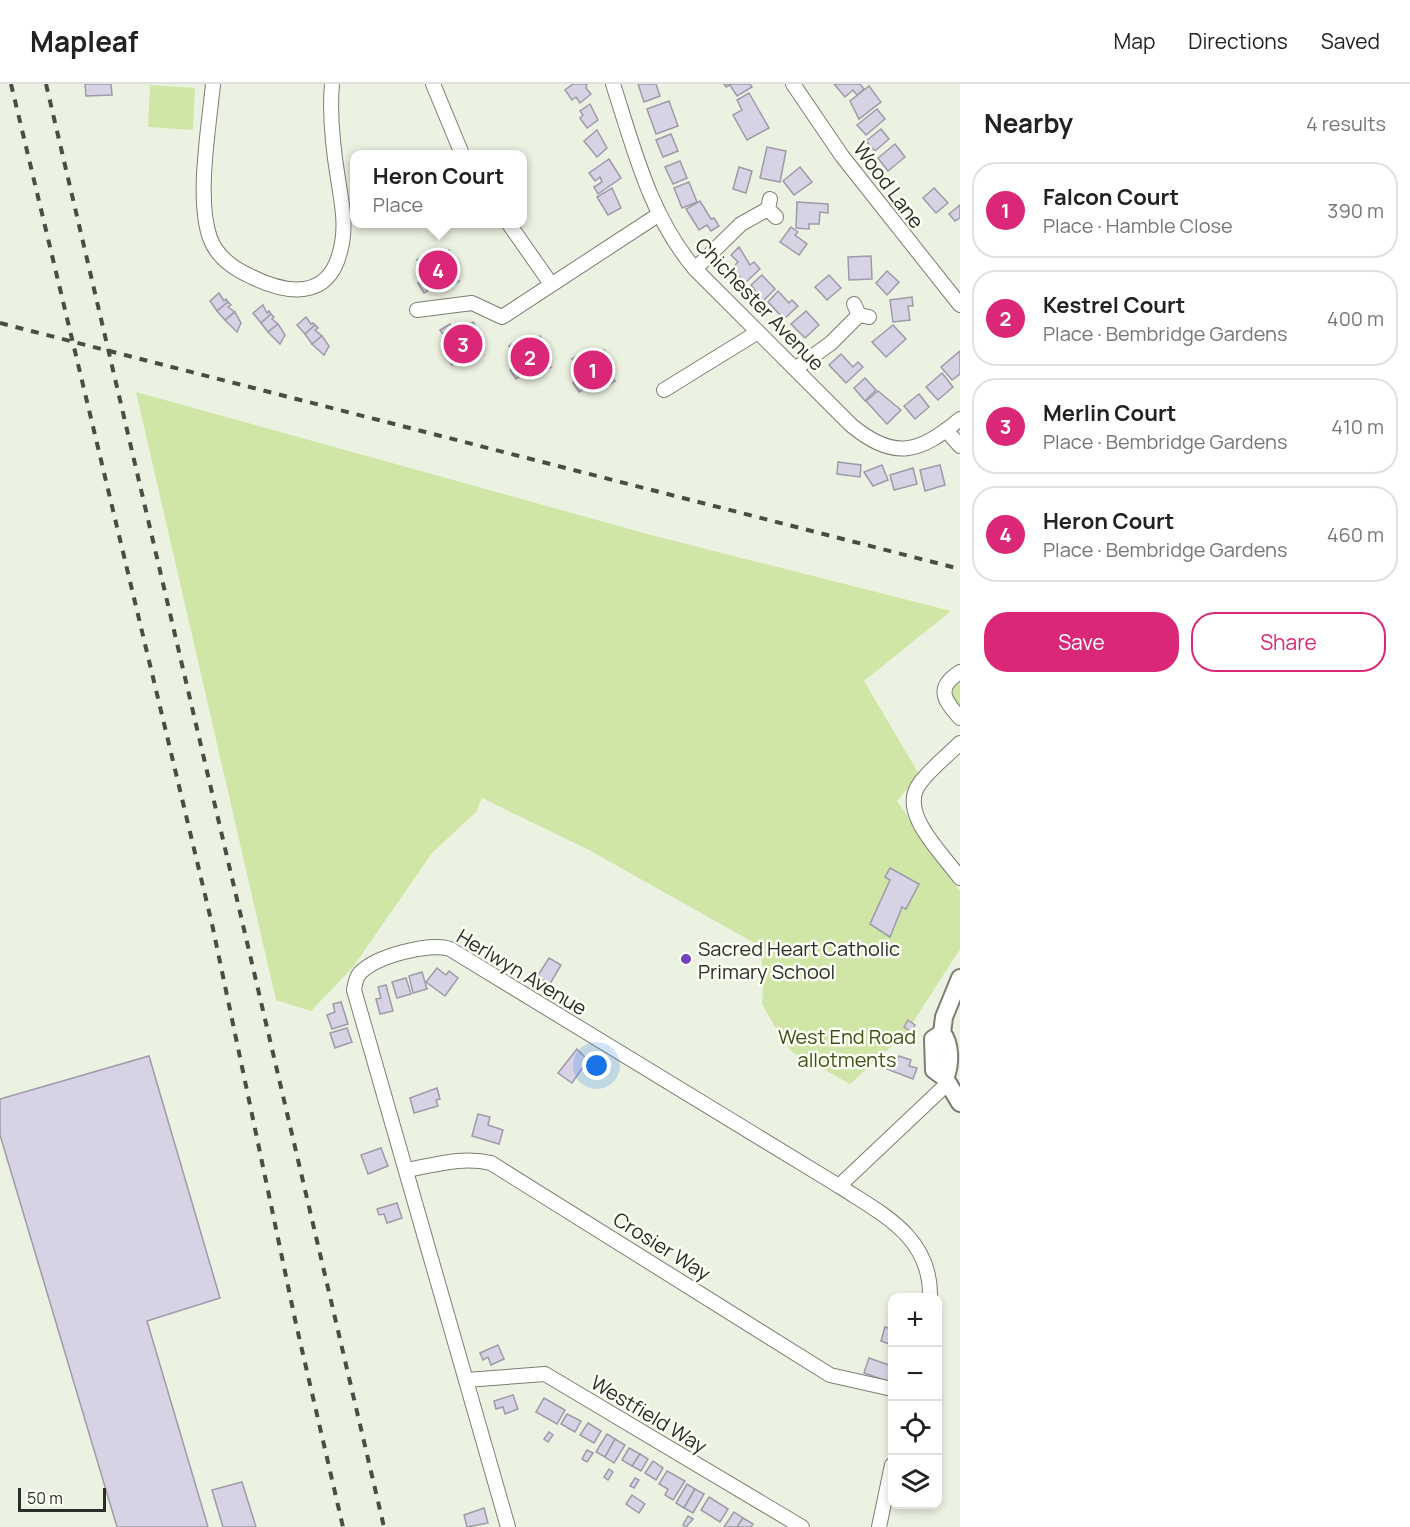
<!DOCTYPE html>
<meta charset="utf-8">
<style>
:root{--surface:#fff;--page:#f6f6f6;--text:#222;--muted:#767676;--line:#e0e0e0;--accent:#db2777}
body{margin:0;font-family:Manrope,sans-serif;background:var(--page);color:var(--text)}
.controls{position:absolute;right:18px;bottom:18px;display:grid;overflow:hidden;border-radius:12px;box-shadow:0 3px 9px #0003}
.controls button{width:54px;height:54px;display:grid;place-items:center;padding:0;border:0;border-bottom:2px solid var(--line);background:var(--surface);color:var(--text);font:30px sans-serif}
.scale{position:absolute;left:18px;bottom:15px;width:88px;box-sizing:border-box;padding-left:6px;border:3px solid #2b2e28;border-top:0;font-size:16px;line-height:21px;white-space:nowrap;color:#2b2e28;-webkit-text-stroke:4px #fbfff4;paint-order:stroke}
.you{position:absolute;left:597px;top:982px;width:21px;height:21px;margin:-15px;border:4px solid #fff;border-radius:50%;background:#1a73e8;box-shadow:0 0 0 9px #1a73e833}
.badge{display:grid;place-items:center;width:39px;height:39px;border-radius:50%;background:var(--accent);color:#fff;font-size:20px;font-weight:700}
.pin{position:absolute;translate:-50% -50%;border:3px solid #fff;box-shadow:0 2px 6px #0006}
.popup{position:absolute;left:350px;top:66px;width:177px;height:78px;box-sizing:border-box;display:grid;place-content:center;border-radius:12px;background:var(--surface);filter:drop-shadow(0 2px 4px #0005);font-size:20px;white-space:nowrap;color:var(--muted)}
.popup b{font-size:22px;color:var(--text)}
.popup::after{content:'';position:absolute;left:50%;top:100%;margin-left:-12px;border:12px solid transparent;border-top-color:var(--surface)}
.list{margin:0;padding:0;list-style:none}
h2{display:flex;justify-content:space-between;align-items:center;height:78px;margin:0;padding:0 24px;font-size:26px}
h2 small{font-size:20px;font-weight:400;color:var(--muted)}
.list li{display:grid;grid-template-columns:39px 1fr auto;gap:18px;align-items:center;box-sizing:border-box;height:96px;margin:0 12px 12px;padding:0 12px;border:2px solid var(--line);border-radius:24px}
.list b{display:block;font-size:22px;white-space:nowrap}
.list p{margin:0;font-size:20px;white-space:nowrap;color:var(--muted)}
.list em{font-size:20px;font-style:normal;color:var(--muted)}
.actions{display:flex;gap:12px;padding:18px 24px}
.actions a{flex:1;padding:14px 0;border:2px solid var(--accent);border-radius:24px;text-align:center;font-size:21px;color:var(--accent)}
.actions .main{background:var(--accent);color:#fff}
.icon{flex:none;width:33px;height:33px;fill:none;stroke:currentColor;stroke-width:2;stroke-linecap:round;stroke-linejoin:round}
.map{position:relative;flex:none;width:960px;height:1443px;overflow:hidden}
header{display:flex;align-items:center;gap:36px;box-sizing:border-box;height:84px;padding:0 30px;background:var(--surface);border-bottom:2px solid var(--line)}
header strong{font-size:28px}
nav{display:flex;gap:33px;margin-inline-start:auto;font-size:21px}
main{display:flex}
aside{flex:1;background:var(--surface)}
.map>svg:first-child{display:block}
.green{fill:#cfe6a6}
.building{fill:#d8d3e4;stroke:#9e9aa9;stroke-width:1.5}
.lines{fill:none;stroke-linecap:round;stroke-linejoin:round}
.minor-casing{stroke:#7a8071;stroke-width:16}
.major-casing{stroke:#7a8071;stroke-width:20}
.minor{stroke:#fff;stroke-width:14}
.major{stroke:#fff;stroke-width:16}
.rail{stroke:#494d45;stroke-width:4;stroke-dasharray:8 8;stroke-linecap:butt}
.poi-dot{fill:#7441b9;stroke:#fbfff4;stroke-width:2}
.labels{text-anchor:middle;dominant-baseline:central;stroke-width:5;stroke-linejoin:round;paint-order:stroke}
.street-label{font-size:20px;fill:#2b2e28;stroke:#fbfff4}
.poi-label{font-size:20px;fill:#2b2e28;stroke:#fbfff4;text-anchor:start}
.park-label{font-size:20px;fill:#3f5017;stroke:#fbfff4}
</style>
<header>
<strong>Mapleaf</strong>
<nav><a>Map</a><a>Directions</a><a>Saved</a></nav>
</header>
<main>
<div class="map">
<svg width="960" height="1443" viewBox="0 0 960 1443">
<rect width="100%" height="100%" fill="#ecf2e2"/>
<!-- green -->
<g class="green">
<path d="M 150,1 L 195,4 L 193,46 L 148,43 Z"/>
<path d="M 136,308 L 651,451 L 951,527 L 864,597 L 919,690 L 897,717 L 960,807 L 960,865 L 906,949 L 850,1000 L 792,968 L 778,948 L 762,920 L 764,889 L 758,861 L 589,766 L 482,714 L 476,728 L 432,769 L 353,883 L 311,927 L 276,916 Z"/>
<path d="M 960,588 L 960,634 L 944,608 Z"/>
</g>
<!-- building -->
<g class="building">
<path d="M 85,0 L 111,0 L 112,11 L 86,12 Z"/>
<path d="M 573,0 L 587,0 L 586,4 L 591,10 L 580,19 L 576,13 L 572,16 L 565,6 Z"/>
<path d="M 638,0 L 656,0 L 660,12 L 644,18 Z"/>
<path d="M 724,0 L 750,0 L 752,3 L 737,12 L 730,1 L 726,3 Z"/>
<path d="M 834,0 L 860,0 L 864,5 L 857,11 L 853,6 L 845,13 Z"/>
<path d="M 869,2 L 881,18 L 859,35 L 850,17 Z"/>
<path d="M 749,9 L 769,44 L 747,56 L 733,31 L 742,26 L 737,16 Z"/>
<path d="M 669,17 L 678,42 L 656,50 L 647,25 Z"/>
<path d="M 590,20 L 598,36 L 587,44 L 580,34 L 583,31 L 580,27 Z"/>
<path d="M 877,25 L 885,35 L 866,51 L 857,41 Z"/>
<path d="M 881,45 L 889,55 L 875,67 L 866,57 Z"/>
<path d="M 597,46 L 607,64 L 597,73 L 584,57 Z"/>
<path d="M 671,50 L 678,67 L 663,73 L 656,56 Z"/>
<path d="M 895,60 L 905,73 L 888,87 L 878,74 Z"/>
<path d="M 767,63 L 786,67 L 780,98 L 760,94 Z"/>
<path d="M 609,75 L 621,94 L 598,110 L 594,103 L 602,98 L 600,93 L 595,97 L 589,89 Z"/>
<path d="M 680,77 L 687,94 L 673,100 L 665,83 Z"/>
<path d="M 739,83 L 752,87 L 746,109 L 733,105 Z"/>
<path d="M 800,83 L 812,98 L 794,111 L 783,97 Z"/>
<path d="M 689,98 L 697,118 L 682,124 L 674,104 Z"/>
<path d="M 612,104 L 621,124 L 608,131 L 597,113 Z"/>
<path d="M 934,104 L 948,119 L 936,129 L 923,114 Z"/>
<path d="M 700,117 L 711,135 L 714,134 L 719,142 L 711,147 L 707,141 L 699,146 L 686,125 Z"/>
<path d="M 797,118 L 828,120 L 828,129 L 820,128 L 819,140 L 809,140 L 809,145 L 796,144 Z"/>
<path d="M 960,121 L 960,134 L 955,137 L 949,130 Z"/>
<path d="M 791,143 L 798,148 L 795,151 L 807,160 L 799,171 L 780,158 Z"/>
<path d="M 739,163 L 750,181 L 754,178 L 760,185 L 745,199 L 732,184 L 738,178 L 731,171 Z"/>
<path d="M 449,166 L 455,176 L 448,180 L 459,197 L 450,203 L 445,195 L 424,209 L 418,199 L 428,193 L 417,176 L 426,170 L 431,177 Z"/>
<path d="M 871,172 L 872,195 L 849,196 L 848,173 Z"/>
<path d="M 887,187 L 899,198 L 887,211 L 876,199 Z"/>
<path d="M 762,191 L 775,205 L 763,217 L 751,201 Z"/>
<path d="M 829,191 L 841,204 L 827,216 L 815,203 Z"/>
<path d="M 778,207 L 789,219 L 792,216 L 798,222 L 784,235 L 768,218 Z"/>
<path d="M 219,209 L 224,217 L 226,215 L 228,218 L 217,227 L 210,217 Z"/>
<path d="M 912,213 L 913,222 L 908,222 L 910,236 L 893,238 L 890,216 Z"/>
<path d="M 228,218 L 231,221 L 228,223 L 235,228 L 225,236 L 217,227 Z"/>
<path d="M 263,221 L 267,229 L 269,227 L 271,230 L 261,239 L 253,229 Z"/>
<path d="M 806,227 L 819,241 L 805,254 L 791,240 Z"/>
<path d="M 235,228 L 241,239 L 237,248 L 225,236 Z"/>
<path d="M 271,230 L 274,233 L 272,235 L 278,240 L 268,248 L 261,239 Z"/>
<path d="M 306,233 L 311,240 L 313,239 L 315,241 L 305,250 L 297,241 Z"/>
<path d="M 473,238 L 479,248 L 472,253 L 483,270 L 474,276 L 469,270 L 452,281 L 446,272 L 454,266 L 440,246 L 450,240 L 456,250 Z"/>
<path d="M 278,240 L 285,251 L 280,260 L 268,248 Z"/>
<path d="M 315,241 L 318,244 L 315,246 L 322,252 L 312,260 L 305,250 Z"/>
<path d="M 893,241 L 906,255 L 886,273 L 872,258 Z"/>
<path d="M 322,252 L 329,262 L 324,271 L 312,260 Z"/>
<path d="M 540,252 L 546,262 L 540,266 L 551,283 L 542,289 L 536,281 L 516,295 L 510,286 L 520,279 L 509,262 L 518,256 L 523,264 Z"/>
<path d="M 604,266 L 610,275 L 603,280 L 615,297 L 605,303 L 600,295 L 579,308 L 573,299 L 583,292 L 572,275 L 581,269 L 587,277 Z"/>
<path d="M 960,267 L 960,290 L 952,296 L 941,283 Z"/>
<path d="M 841,270 L 853,283 L 858,278 L 863,283 L 846,299 L 829,281 Z"/>
<path d="M 942,289 L 953,303 L 938,316 L 926,303 Z"/>
<path d="M 865,294 L 876,306 L 865,317 L 854,304 Z"/>
<path d="M 878,307 L 901,326 L 887,340 L 866,317 Z"/>
<path d="M 919,310 L 929,323 L 915,335 L 904,322 Z"/>
<path d="M 838,378 L 861,381 L 860,393 L 837,390 Z"/>
<path d="M 882,381 L 888,396 L 873,402 L 864,388 Z"/>
<path d="M 940,381 L 945,401 L 925,407 L 920,386 Z"/>
<path d="M 913,384 L 917,400 L 894,406 L 890,391 Z"/>
<path d="M 890,784 L 919,800 L 906,825 L 902,823 L 890,853 L 870,840 L 890,796 L 885,793 Z"/>
<path d="M 549,874 L 561,881 L 550,900 L 544,896 L 541,900 L 535,896 Z"/>
<path d="M 437,884 L 446,891 L 449,887 L 458,894 L 445,912 L 426,898 Z"/>
<path d="M 422,888 L 427,905 L 413,909 L 409,892 Z"/>
<path d="M 406,894 L 411,910 L 397,914 L 392,898 Z"/>
<path d="M 386,901 L 393,927 L 380,930 L 376,915 L 381,914 L 378,903 Z"/>
<path d="M 341,918 L 348,940 L 332,945 L 327,931 L 335,928 L 333,920 Z"/>
<path d="M 908,936 L 915,941 L 911,948 L 904,943 Z"/>
<path d="M 347,944 L 352,958 L 335,964 L 330,949 Z"/>
<path d="M 577,965 L 588,976 L 572,999 L 558,989 Z"/>
<path d="M 149,972 L 220,1214 L 147,1237 L 208,1443 L 117,1443 L 0,1051 L 0,1015 Z"/>
<path d="M 899,972 L 911,976 L 909,982 L 917,984 L 913,995 L 887,985 L 889,980 L 895,982 Z"/>
<path d="M 437,1004 L 440,1015 L 436,1016 L 438,1022 L 414,1029 L 410,1014 Z"/>
<path d="M 478,1030 L 490,1033 L 488,1041 L 503,1046 L 499,1060 L 472,1052 Z"/>
<path d="M 381,1064 L 388,1082 L 368,1090 L 361,1071 Z"/>
<path d="M 397,1119 L 402,1134 L 387,1139 L 384,1130 L 379,1131 L 377,1125 Z"/>
<path d="M 885,1243 L 892,1245 L 892,1261 L 881,1257 Z"/>
<path d="M 498,1261 L 504,1275 L 491,1281 L 488,1273 L 483,1276 L 480,1269 Z"/>
<path d="M 869,1274 L 892,1282 L 890,1298 L 864,1289 Z"/>
<path d="M 513,1311 L 518,1325 L 505,1330 L 503,1323 L 496,1325 L 494,1317 Z"/>
<path d="M 544,1314 L 565,1326 L 557,1340 L 536,1328 Z"/>
<path d="M 567,1330 L 581,1337 L 575,1348 L 561,1340 Z"/>
<path d="M 588,1339 L 601,1347 L 594,1359 L 580,1351 Z"/>
<path d="M 549,1348 L 553,1351 L 548,1358 L 544,1355 Z"/>
<path d="M 607,1350 L 615,1355 L 605,1373 L 596,1368 Z"/>
<path d="M 615,1355 L 625,1361 L 614,1379 L 605,1373 Z"/>
<path d="M 629,1364 L 640,1370 L 632,1382 L 622,1376 Z"/>
<path d="M 587,1366 L 593,1369 L 587,1378 L 582,1375 Z"/>
<path d="M 640,1370 L 648,1375 L 641,1387 L 632,1382 Z"/>
<path d="M 653,1377 L 663,1384 L 656,1396 L 645,1389 Z"/>
<path d="M 609,1385 L 613,1388 L 608,1396 L 604,1393 Z"/>
<path d="M 667,1387 L 685,1397 L 673,1416 L 665,1411 L 668,1405 L 659,1400 Z"/>
<path d="M 635,1394 L 639,1396 L 634,1404 L 630,1402 Z"/>
<path d="M 242,1398 L 256,1443 L 223,1443 L 212,1406 Z"/>
<path d="M 687,1400 L 695,1405 L 684,1424 L 676,1419 Z"/>
<path d="M 695,1405 L 704,1410 L 693,1429 L 684,1424 Z"/>
<path d="M 632,1411 L 645,1420 L 639,1429 L 626,1420 Z"/>
<path d="M 709,1413 L 728,1425 L 720,1438 L 701,1426 Z"/>
<path d="M 484,1424 L 488,1439 L 467,1443 L 464,1431 Z"/>
<path d="M 734,1428 L 743,1434 L 737,1443 L 724,1443 Z"/>
<path d="M 688,1432 L 693,1435 L 686,1443 L 683,1441 Z"/>
<path d="M 743,1434 L 753,1440 L 751,1443 L 737,1443 Z"/>
</g>
<g class="lines">
<!-- minor casing -->
<g class="minor-casing">
<g id="minor">
<path d="M 213,0 C 209,43 196,115 210,154 C 217,174 234,185 252,193 C 287,210 328,216 340,168 C 347,143 342,120 338,95 C 333,64 329,32 332,0"/>
<path d="M 433,0 L 462,70"/>
<path d="M 613,0 C 634,65 650,132 695,185 L 851,341 C 894,377 920,369 960,335"/>
<path d="M 793,0 L 842,72 L 960,221"/>
<path d="M 770,115 L 768,125 L 776,133"/>
<path d="M 509,140 L 551,200"/>
<path d="M 695,185 L 741,140 L 768,125"/>
<path d="M 854,220 L 859,231 L 869,233"/>
<path d="M 417,226 L 472,219 L 502,233 L 658,131"/>
<path d="M 795,285 L 831,259 L 859,231"/>
<path d="M 664,306 L 758,248"/>
<path d="M 946,346 L 960,362"/>
<path d="M 960,588 C 935,604 944,616 960,634"/>
<path d="M 960,659 C 947,672 931,684 920,699 C 897,728 943,770 960,794"/>
<path d="M 407,1086 C 435,1081 463,1072 491,1079 L 830,1291 L 892,1305"/>
<path d="M 839,1102 C 882,1130 932,1153 930,1214"/>
<path d="M 466,1296 L 545,1290 L 802,1443"/>
<path d="M 508,1443 L 354,906 C 355,900 356,893 360,889 C 376,872 430,858 450,865 L 839,1102 L 947,1000"/>
<path d="M 879,1443 L 892,1381"/>
</g>
</g>
<!-- major casing -->
<g class="major-casing">
<g id="major">
<path d="M 942,949 L 933,955 L 934,986 L 945,994 L 960,1019"/>
<path d="M 942,949 L 944,933 L 960,894"/>
<path d="M 942,949 C 951,959 951,981 945,994"/>
</g>
</g>
<!-- minor -->
<use href="#minor" class="minor"/>
<!-- major -->
<use href="#major" class="major"/>
<!-- rail -->
<g class="rail">
<path d="M 11,0 L 212,840 L 296,1240 L 343,1443"/>
<path d="M 46,0 L 384,1443"/>
<path d="M 0,239 L 960,485"/>
</g>
</g>
<!-- markers -->
<circle class="poi-dot" cx="686" cy="875" r="6"/>
<g class="labels">
<!-- street labels -->
<g class="street-label">
<text transform="translate(889 101) rotate(53)">Wood Lane</text>
<text transform="translate(760 220) rotate(46)">Chichester Avenue</text>
<text transform="translate(522 888) rotate(31)">Herlwyn Avenue</text>
<text transform="translate(662 1162) rotate(32)">Crosier Way</text>
<text transform="translate(649 1330) rotate(31)">Westfield Way</text>
</g>
<!-- poi labels -->
<g class="poi-label">
<text x="698" y="864">Sacred Heart Catholic<tspan x="698" dy="23">Primary School</tspan></text>
</g>
<!-- park labels -->
<g class="park-label">
<text x="847" y="952">West End Road<tspan x="847" dy="23">allotments</tspan></text>
</g>
</g>
</svg>
<div class="controls">
<button>+</button>
<button>−</button>
<button><svg class="icon" aria-label="locate" viewBox="0 0 24 24"><circle cx="12" cy="12" r="6"/><path d="M12 2v4M12 18v4M2 12h4M18 12h4"/></svg></button>
<button><svg class="icon" aria-label="layers" viewBox="0 0 24 24"><path d="M12 4l9 5-9 5-9-5zM3 14l9 5 9-5"/></svg></button>
</div>
<div class="scale">50 m</div>
<div class="you"></div>
<div class="pin badge" style="left:593px;top:286px">1</div>
<div class="pin badge" style="left:530px;top:273px">2</div>
<div class="pin badge" style="left:463px;top:260px">3</div>
<div class="pin badge" style="left:438px;top:186px">4</div>
<div class="popup"><b>Heron Court</b>Place</div>
</div>
<aside>
<h2>Nearby<small>4 results</small></h2>
<ul class="list">
<li><span class="badge">1</span><div><b>Falcon Court</b><p>Place · Hamble Close</p></div><em>390 m</em></li>
<li><span class="badge">2</span><div><b>Kestrel Court</b><p>Place · Bembridge Gardens</p></div><em>400 m</em></li>
<li><span class="badge">3</span><div><b>Merlin Court</b><p>Place · Bembridge Gardens</p></div><em>410 m</em></li>
<li><span class="badge">4</span><div><b>Heron Court</b><p>Place · Bembridge Gardens</p></div><em>460 m</em></li>
</ul>
<div class="actions"><a class="main">Save</a><a>Share</a></div>
</aside>
</main>
